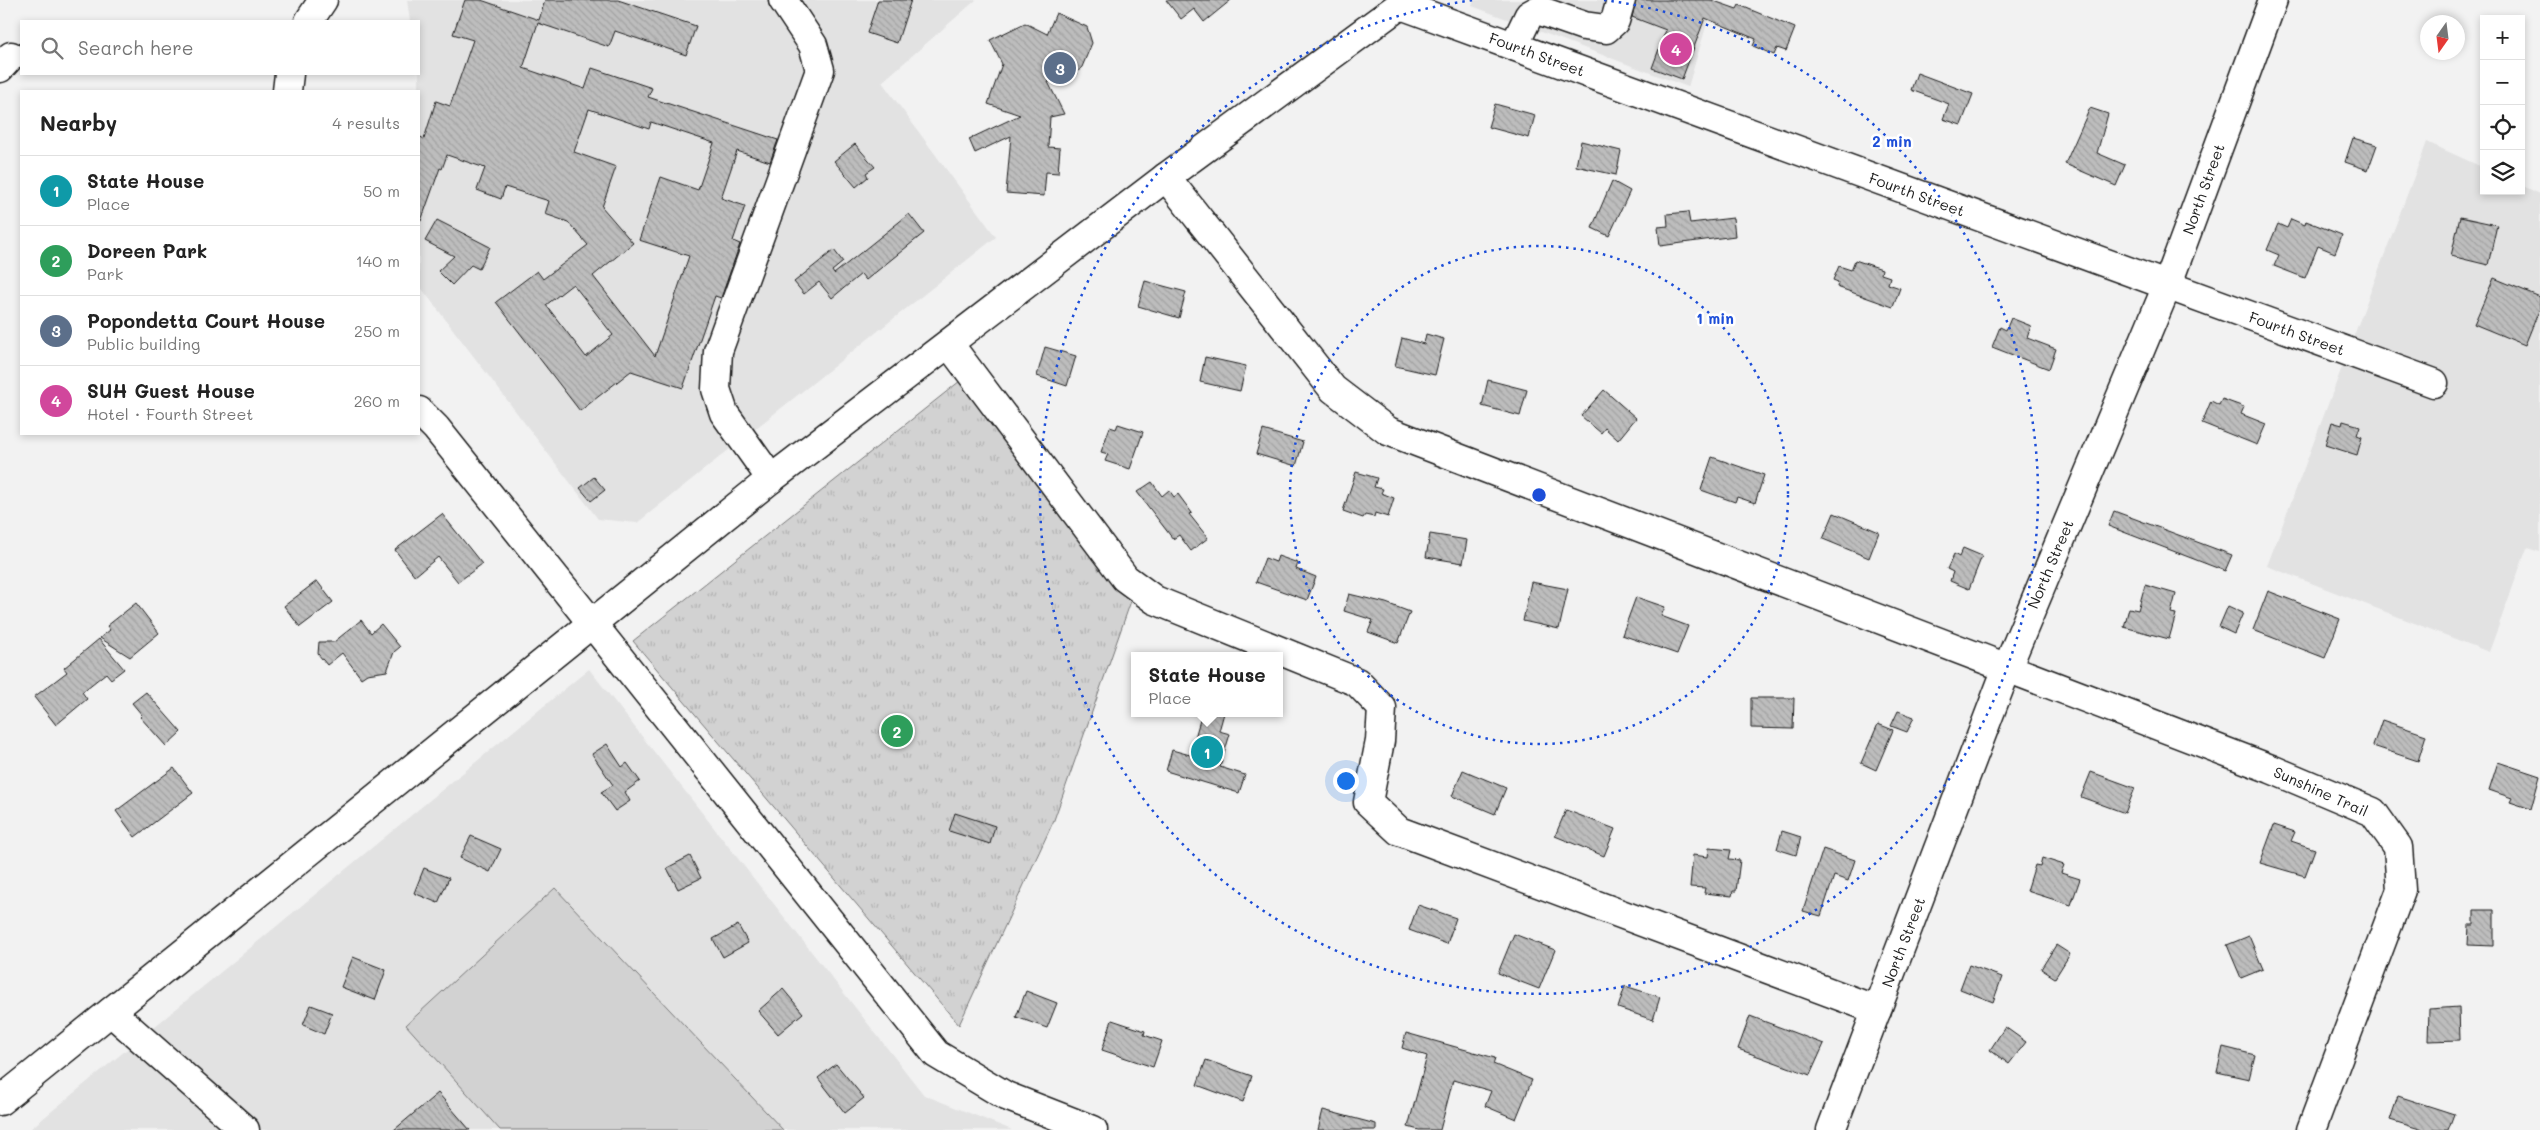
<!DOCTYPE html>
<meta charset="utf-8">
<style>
:root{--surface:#fff;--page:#f2f2f2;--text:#222;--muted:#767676;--line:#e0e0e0;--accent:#1c1c1c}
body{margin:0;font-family:Mali,sans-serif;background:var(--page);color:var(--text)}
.controls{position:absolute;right:15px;top:15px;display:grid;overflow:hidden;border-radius:0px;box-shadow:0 2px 8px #0003}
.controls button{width:45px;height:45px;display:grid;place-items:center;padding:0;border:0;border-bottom:1px solid var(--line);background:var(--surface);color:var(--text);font:25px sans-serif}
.compass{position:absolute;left:2420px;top:15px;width:45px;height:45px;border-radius:50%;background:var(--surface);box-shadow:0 2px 8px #0003;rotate:194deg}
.you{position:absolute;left:1345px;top:780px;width:18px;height:18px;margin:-12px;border:4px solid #fff;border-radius:50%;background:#1a73e8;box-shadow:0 0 0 8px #1a73e833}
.badge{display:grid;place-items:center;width:32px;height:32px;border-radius:50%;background:var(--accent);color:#fff;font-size:16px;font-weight:700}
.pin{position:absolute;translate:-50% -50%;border:2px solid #fff;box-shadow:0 1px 5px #0006}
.popup{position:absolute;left:1131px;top:652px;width:152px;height:65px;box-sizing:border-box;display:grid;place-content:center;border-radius:0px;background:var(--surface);filter:drop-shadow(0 1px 4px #0005);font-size:16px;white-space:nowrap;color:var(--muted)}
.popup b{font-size:19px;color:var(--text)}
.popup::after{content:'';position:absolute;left:50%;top:100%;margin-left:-10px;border:10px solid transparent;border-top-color:var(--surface)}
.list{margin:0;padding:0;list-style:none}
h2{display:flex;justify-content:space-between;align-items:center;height:65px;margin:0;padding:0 20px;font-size:21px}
h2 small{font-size:16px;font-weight:400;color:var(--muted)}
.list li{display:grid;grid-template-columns:32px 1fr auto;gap:15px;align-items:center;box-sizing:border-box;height:70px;padding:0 20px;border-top:1px solid var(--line)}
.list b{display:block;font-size:19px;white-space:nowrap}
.list p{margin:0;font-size:16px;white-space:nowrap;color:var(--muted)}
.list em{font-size:16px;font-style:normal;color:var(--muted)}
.icon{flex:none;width:28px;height:28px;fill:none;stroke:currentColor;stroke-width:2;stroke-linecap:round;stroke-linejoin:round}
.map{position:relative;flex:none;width:2540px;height:1130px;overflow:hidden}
.search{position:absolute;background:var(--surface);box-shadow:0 2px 8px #0003;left:20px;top:20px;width:400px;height:55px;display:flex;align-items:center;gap:12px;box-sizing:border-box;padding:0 18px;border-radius:0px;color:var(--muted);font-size:19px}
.panel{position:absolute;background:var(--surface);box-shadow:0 2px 8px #0003;left:20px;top:90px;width:400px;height:345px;border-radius:0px}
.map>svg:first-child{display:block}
.built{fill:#e2e2e2}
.green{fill:#d2d2d2;stroke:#777}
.park{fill:url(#park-tufts);stroke:#777}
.building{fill:url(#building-back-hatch);stroke:#1c1c1c;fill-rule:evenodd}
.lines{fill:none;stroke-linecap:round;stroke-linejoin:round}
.minor-casing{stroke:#1c1c1c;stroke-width:31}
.major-casing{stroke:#1c1c1c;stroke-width:31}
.minor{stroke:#fff;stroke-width:28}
.major{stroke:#fff;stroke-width:28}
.ring{fill:none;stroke:#1d4ed8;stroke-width:2.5;stroke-dasharray:2.5 5}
.labels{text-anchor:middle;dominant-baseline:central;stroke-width:5;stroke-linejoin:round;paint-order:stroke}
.street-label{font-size:15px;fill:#1c1c1c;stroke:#fff}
.centre{fill:#1d4ed8;stroke:#fff;stroke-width:2.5}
.ring-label{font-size:15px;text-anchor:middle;font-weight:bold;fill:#1d4ed8;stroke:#fff;stroke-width:5;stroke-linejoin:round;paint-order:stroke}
</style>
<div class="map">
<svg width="2540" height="1130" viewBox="0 0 2540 1130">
<defs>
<pattern id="park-tufts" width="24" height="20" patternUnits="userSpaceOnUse" patternTransform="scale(1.25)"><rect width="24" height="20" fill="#d2d2d2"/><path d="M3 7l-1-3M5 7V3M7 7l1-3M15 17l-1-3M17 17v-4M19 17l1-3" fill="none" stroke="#b4b4b4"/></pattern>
<pattern id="building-back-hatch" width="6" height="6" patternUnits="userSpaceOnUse" patternTransform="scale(1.25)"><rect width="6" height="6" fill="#bdbdbd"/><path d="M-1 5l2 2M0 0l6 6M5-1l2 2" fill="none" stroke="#a2a2a2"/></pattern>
</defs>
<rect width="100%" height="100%" fill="#f2f2f2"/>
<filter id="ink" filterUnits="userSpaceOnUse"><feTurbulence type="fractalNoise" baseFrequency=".02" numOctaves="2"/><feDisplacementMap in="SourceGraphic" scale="10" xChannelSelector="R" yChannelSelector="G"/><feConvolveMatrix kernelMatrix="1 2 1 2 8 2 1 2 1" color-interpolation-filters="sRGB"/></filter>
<g filter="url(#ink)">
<!-- built -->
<g class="built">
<path d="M 407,0 L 976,0 L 882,82 L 996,237 L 637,523 L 598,519 L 419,285 L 419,21 L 410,21 Z"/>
<path d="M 1474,0 L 1714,0 L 1688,87 L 1472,6 Z"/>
<path d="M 2427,142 L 2484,168 L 2484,191 L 2521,191 L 2521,185 L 2540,194 L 2540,552 L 2527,548 L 2489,652 L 2267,566 Z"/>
<path d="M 589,669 L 924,1095 L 1012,1130 L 29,1130 Z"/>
</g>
<!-- green -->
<path class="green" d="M 555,888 L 783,1130 L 500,1130 L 406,1025 Z"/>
<!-- park -->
<path class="park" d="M 960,381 L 1131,601 L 1054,820 L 959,1025 L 633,641 Z"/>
<!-- building -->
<g class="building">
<path d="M 465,0 L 481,0 L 539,20 L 545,0 L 618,0 L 696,26 L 686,55 L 615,31 L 609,47 L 538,23 L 523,68 L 585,89 L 592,68 L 652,88 L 648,97 L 778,140 L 770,162 L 737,151 L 721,198 L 745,206 L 733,241 L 740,244 L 721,298 L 715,296 L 683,388 L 631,371 L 580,411 L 496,302 L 537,271 L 543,279 L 588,245 L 568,222 L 545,214 L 549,201 L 505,187 L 501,199 L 477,190 L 485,168 L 447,155 L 442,169 L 440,168 L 421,221 L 419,221 L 419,136 L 424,139 L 436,101 L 450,106 L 473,40 L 453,34 ZM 589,109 L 649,129 L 651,122 L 714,143 L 698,190 L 661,177 L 639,240 L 689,256 L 655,356 L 593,276 L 633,243 L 602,207 L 616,167 L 574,152 ZM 573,284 L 613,335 L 586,357 L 546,305 Z"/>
<path d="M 878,0 L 911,0 L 897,43 L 867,33 Z"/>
<path d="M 1166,0 L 1231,0 L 1204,22 L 1194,9 L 1181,19 Z"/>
<path d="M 1636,0 L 1711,0 L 1737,9 L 1739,5 L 1795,28 L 1786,51 L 1777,48 L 1774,55 L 1753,46 L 1756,39 L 1705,18 L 1682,79 L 1652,68 L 1666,30 L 1632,17 Z"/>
<path d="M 1056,13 L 1087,27 L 1092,43 L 1082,67 L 1075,75 L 1048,82 L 1064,114 L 1050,117 L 1048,147 L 1060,148 L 1058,173 L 1046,172 L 1044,196 L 1006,193 L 1011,136 L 975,153 L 969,139 L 1020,115 L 988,104 L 1002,64 L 990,40 L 1025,23 L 1047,34 Z"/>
<path d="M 1917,73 L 1973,94 L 1961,125 L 1943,119 L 1949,104 L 1911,90 Z"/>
<path d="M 1495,104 L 1535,115 L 1529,138 L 1488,127 Z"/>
<path d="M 2090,108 L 2108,114 L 2097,153 L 2125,165 L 2116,186 L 2065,164 Z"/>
<path d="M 2353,138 L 2377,145 L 2368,170 L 2345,162 Z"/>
<path d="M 1581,141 L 1621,151 L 1616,175 L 1576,166 Z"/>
<path d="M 855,144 L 875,167 L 866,173 L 868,177 L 856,187 L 834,161 Z"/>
<path d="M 1612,181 L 1630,191 L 1609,236 L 1592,228 Z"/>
<path d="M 1688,212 L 1690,223 L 1733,218 L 1735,236 L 1660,246 L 1658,227 L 1668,226 L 1667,214 Z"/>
<path d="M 909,214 L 924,233 L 866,280 L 861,274 L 832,298 L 819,282 L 804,294 L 794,282 L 834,250 L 843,262 L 832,271 L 834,274 Z"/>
<path d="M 2460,217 L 2497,225 L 2488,265 L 2451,256 Z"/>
<path d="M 2291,219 L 2305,225 L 2306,221 L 2342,235 L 2335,253 L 2318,246 L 2305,278 L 2274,266 L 2279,255 L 2267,250 L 2278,224 L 2287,228 Z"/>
<path d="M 437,220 L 490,247 L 479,269 L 471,265 L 452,285 L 438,271 L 454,256 L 425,241 Z"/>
<path d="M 1855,260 L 1882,269 L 1881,274 L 1890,277 L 1888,284 L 1900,288 L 1893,307 L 1837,287 L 1838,282 L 1833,280 L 1839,266 L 1851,270 Z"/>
<path d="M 2494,278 L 2540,297 L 2540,308 L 2525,345 L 2474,324 Z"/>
<path d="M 1145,281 L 1186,292 L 1179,318 L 1138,306 Z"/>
<path d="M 2011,318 L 2031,326 L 2027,338 L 2056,349 L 2049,369 L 1992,347 L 2000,327 L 2006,330 Z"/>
<path d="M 1426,334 L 1444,339 L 1435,375 L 1395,366 L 1402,338 L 1424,344 Z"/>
<path d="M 1045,347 L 1076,356 L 1067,386 L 1037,376 Z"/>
<path d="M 1205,357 L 1246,366 L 1240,391 L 1200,382 Z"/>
<path d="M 1488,380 L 1527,390 L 1520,416 L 1482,406 Z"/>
<path d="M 1604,390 L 1636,418 L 1618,440 L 1605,428 L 1601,433 L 1581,416 Z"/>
<path d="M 2222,399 L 2244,407 L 2241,414 L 2266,424 L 2257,445 L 2202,423 L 2211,401 L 2219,405 Z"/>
<path d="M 2343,421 L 2360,426 L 2357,435 L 2362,437 L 2357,455 L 2325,445 L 2332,422 L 2342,425 Z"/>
<path d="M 1118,424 L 1143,432 L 1130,469 L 1105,461 L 1108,454 L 1101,452 L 1110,427 L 1116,429 Z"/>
<path d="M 1263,430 L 1303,442 L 1296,466 L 1256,454 Z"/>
<path d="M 1712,457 L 1764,475 L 1755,503 L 1737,497 L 1735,502 L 1701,490 Z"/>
<path d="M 1356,472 L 1377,478 L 1374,487 L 1383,489 L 1381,493 L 1394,498 L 1388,517 L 1375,513 L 1374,517 L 1365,515 L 1363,518 L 1343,511 Z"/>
<path d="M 594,477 L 605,490 L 591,501 L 580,488 Z"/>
<path d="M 1152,482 L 1162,496 L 1169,490 L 1174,497 L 1178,494 L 1192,513 L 1189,514 L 1208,538 L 1191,551 L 1179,535 L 1173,539 L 1137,492 Z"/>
<path d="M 2114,511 L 2232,555 L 2225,571 L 2108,526 Z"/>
<path d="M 1834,513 L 1879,532 L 1869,558 L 1823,539 Z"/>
<path d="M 442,514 L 482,564 L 458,582 L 438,557 L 415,576 L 395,550 Z"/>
<path d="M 1430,534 L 1467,540 L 1463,563 L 1426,557 Z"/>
<path d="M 1963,548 L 1982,556 L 1969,589 L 1950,581 L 1953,572 L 1947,569 L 1954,554 L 1959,557 Z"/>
<path d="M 1278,556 L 1298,563 L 1296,569 L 1316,577 L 1307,600 L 1256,582 L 1265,558 L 1276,562 Z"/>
<path d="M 317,581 L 333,602 L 300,627 L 284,606 Z"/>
<path d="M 1531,582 L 1568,589 L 1559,629 L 1523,621 Z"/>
<path d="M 2145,585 L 2176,594 L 2171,613 L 2176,614 L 2169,639 L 2124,627 L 2129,608 L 2138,610 Z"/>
<path d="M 2268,591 L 2340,619 L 2325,658 L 2253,630 Z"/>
<path d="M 1349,594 L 1386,603 L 1410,612 L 1398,643 L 1368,632 L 1373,620 L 1344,611 Z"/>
<path d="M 1636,597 L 1665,607 L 1661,616 L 1688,626 L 1677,654 L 1622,635 Z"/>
<path d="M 136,603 L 159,633 L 130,657 L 100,638 L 110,630 L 107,626 Z"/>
<path d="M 2228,606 L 2243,613 L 2234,634 L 2219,627 Z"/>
<path d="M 361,620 L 371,633 L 381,624 L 400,647 L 394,652 L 387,671 L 367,674 L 361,678 L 342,653 L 327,665 L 318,654 L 319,642 L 334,642 Z"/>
<path d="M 99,639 L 124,669 L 111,679 L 106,673 L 82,692 L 87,699 L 56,725 L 34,697 L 67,672 L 64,668 Z"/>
<path d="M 146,692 L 181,732 L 166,746 L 140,717 L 142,715 L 132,703 Z"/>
<path d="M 1751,698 L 1794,698 L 1793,729 L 1751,728 Z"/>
<path d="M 1898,711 L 1914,717 L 1907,732 L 1891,726 Z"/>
<path d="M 1202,713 L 1224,713 L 1219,731 L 1230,734 L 1220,767 L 1245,775 L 1239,793 L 1166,771 L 1172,750 L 1190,755 Z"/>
<path d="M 2382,720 L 2426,735 L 2418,761 L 2373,746 Z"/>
<path d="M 1878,724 L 1893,730 L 1876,770 L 1861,763 Z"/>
<path d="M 607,744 L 622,767 L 627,763 L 640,781 L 625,792 L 630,801 L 615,811 L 601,792 L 613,785 L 592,754 Z"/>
<path d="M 2498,762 L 2540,776 L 2531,809 L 2510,802 L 2512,798 L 2489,790 Z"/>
<path d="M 174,768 L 193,793 L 135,837 L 116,811 Z"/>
<path d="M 1463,770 L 1506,788 L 1495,814 L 1452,796 Z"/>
<path d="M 2091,772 L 2135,788 L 2125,813 L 2081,797 Z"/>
<path d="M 1566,810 L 1615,829 L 1604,856 L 1555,836 Z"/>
<path d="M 955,813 L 995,826 L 990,844 L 949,831 Z"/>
<path d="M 2274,825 L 2295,832 L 2291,841 L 2315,849 L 2305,876 L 2260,863 Z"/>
<path d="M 1782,831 L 1801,837 L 1796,855 L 1777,849 Z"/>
<path d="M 471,836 L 501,849 L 490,872 L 460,858 Z"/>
<path d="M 1709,848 L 1731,850 L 1729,859 L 1740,860 L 1736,891 L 1733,891 L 1732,896 L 1704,893 L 1705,888 L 1690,887 L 1693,855 L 1708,857 Z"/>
<path d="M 1823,849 L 1855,860 L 1848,881 L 1834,876 L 1821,916 L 1803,911 Z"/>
<path d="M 690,856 L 701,878 L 678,889 L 667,868 Z"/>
<path d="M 2042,858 L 2064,865 L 2061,873 L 2080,879 L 2071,905 L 2027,891 L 2035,865 L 2040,866 Z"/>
<path d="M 424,868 L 449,878 L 438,903 L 414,893 Z"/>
<path d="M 1418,905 L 1456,918 L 1447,944 L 1409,930 Z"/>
<path d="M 2474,910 L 2494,910 L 2494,946 L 2468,945 L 2469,925 L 2474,925 Z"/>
<path d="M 738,925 L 748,943 L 723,957 L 713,939 Z"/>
<path d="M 1514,934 L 1555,950 L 1539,989 L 1498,973 Z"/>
<path d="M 2249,936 L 2263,969 L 2241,978 L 2227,945 Z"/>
<path d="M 2056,945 L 2070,954 L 2055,978 L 2041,969 Z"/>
<path d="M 353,957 L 386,970 L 375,1000 L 341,987 Z"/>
<path d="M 1969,965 L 2002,977 L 1993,1002 L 1960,989 Z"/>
<path d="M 1625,986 L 1660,997 L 1653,1020 L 1618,1008 Z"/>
<path d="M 783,989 L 803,1013 L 778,1034 L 758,1011 Z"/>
<path d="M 1026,991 L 1057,1003 L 1047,1028 L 1016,1017 Z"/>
<path d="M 311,1005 L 332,1013 L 324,1034 L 303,1025 Z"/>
<path d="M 2459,1007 L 2460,1040 L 2428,1041 L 2429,1009 Z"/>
<path d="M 1750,1016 L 1824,1044 L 1810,1075 L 1738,1049 Z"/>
<path d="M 1112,1020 L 1145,1031 L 1144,1035 L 1162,1041 L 1153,1067 L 1102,1050 Z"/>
<path d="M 2005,1027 L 2026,1042 L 2009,1064 L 1990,1050 Z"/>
<path d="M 1406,1033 L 1495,1058 L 1493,1064 L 1532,1080 L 1516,1119 L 1485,1106 L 1491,1091 L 1453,1080 L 1440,1130 L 1419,1130 L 1408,1127 L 1427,1056 L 1402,1048 Z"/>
<path d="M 2223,1047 L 2255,1055 L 2249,1079 L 2217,1072 Z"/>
<path d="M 1206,1060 L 1252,1076 L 1243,1102 L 1197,1085 Z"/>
<path d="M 836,1064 L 864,1098 L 845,1113 L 818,1078 Z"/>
<path d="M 438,1093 L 470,1130 L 394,1130 Z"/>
<path d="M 2398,1096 L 2454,1114 L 2448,1130 L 2423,1130 L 2390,1120 Z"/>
<path d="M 1323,1110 L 1376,1124 L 1376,1130 L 1318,1130 Z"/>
</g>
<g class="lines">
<!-- minor casing -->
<g class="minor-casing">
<g id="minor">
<path d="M 1401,5 L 2434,383"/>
<path d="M 309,21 L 323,0"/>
<path d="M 1514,46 L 1529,15 L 1538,10 L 1584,26 L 1606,29 L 1615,21 L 1621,0"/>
<path d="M 0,68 L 11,56"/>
<path d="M 287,91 L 289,74"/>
<path d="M 1166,177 L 1333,389 L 1388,431 L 2271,769 L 2373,812 L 2398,847 L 2401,890 L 2311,1130"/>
<path d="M 949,344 L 1125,578 L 1155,600 L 1357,682 L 1382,708 L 1380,741 L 1368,802 L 1399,831 L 1877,1010"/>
<path d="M 419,411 L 436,428 L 936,1054 L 1006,1096 L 1093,1130"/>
<path d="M 771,479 L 724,413 L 716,389 L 718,351 L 820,70 L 813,45 L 783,0"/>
<path d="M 111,1012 L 245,1130"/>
<path d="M 1831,1130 L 2007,668 L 2167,286 L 2273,0"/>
</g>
</g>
<!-- major casing -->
<g class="major-casing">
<path id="major" d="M 0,1101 L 771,479 L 1166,177 L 1407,0"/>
</g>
<!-- minor -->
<use href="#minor" class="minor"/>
<!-- major -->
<use href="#major" class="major"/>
</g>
</g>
<!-- distance rings -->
<g class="ring">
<circle cx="1539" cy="495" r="249"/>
<path d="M1604 0A499 499 0 1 1 1474 0"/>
</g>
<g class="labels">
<!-- street labels -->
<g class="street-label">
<text transform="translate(1537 54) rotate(20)">Fourth Street</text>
<text transform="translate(2203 189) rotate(-70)">North Street</text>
<text transform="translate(1917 194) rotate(20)">Fourth Street</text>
<text transform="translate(2297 333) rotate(20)">Fourth Street</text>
<text transform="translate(2050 564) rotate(-67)">North Street</text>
<text transform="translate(2321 791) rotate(24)">Sunshine Trail</text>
<text transform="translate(1903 942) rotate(-69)">North Street</text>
</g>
</g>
<circle cx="1539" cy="495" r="8" class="centre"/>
<g class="ring-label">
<text x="1892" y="147">2 min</text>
<text x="1715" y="324">1 min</text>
</g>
</svg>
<div class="controls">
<button>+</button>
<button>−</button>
<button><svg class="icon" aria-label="locate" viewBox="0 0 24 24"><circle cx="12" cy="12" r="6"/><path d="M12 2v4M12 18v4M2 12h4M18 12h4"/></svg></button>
<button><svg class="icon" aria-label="layers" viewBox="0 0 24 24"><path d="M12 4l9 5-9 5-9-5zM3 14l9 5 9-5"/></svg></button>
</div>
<svg class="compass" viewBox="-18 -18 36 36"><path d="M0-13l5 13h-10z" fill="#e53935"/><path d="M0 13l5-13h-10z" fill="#767676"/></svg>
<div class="you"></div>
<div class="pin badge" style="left:1207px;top:752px;background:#0f9aa8">1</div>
<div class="popup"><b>State House</b>Place</div>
<div class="pin badge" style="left:897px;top:731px;background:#2e9e5b">2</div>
<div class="pin badge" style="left:1060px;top:68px;background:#5c6f8a">3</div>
<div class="pin badge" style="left:1676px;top:49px;background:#d1479c">4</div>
<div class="search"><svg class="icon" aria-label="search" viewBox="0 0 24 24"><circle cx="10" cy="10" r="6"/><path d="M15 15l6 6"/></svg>Search here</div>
<section class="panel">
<h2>Nearby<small>4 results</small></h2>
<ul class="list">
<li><span class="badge" style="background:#0f9aa8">1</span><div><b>State House</b><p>Place</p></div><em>50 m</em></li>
<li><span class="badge" style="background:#2e9e5b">2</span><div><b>Doreen Park</b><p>Park</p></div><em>140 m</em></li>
<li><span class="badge" style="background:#5c6f8a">3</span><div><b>Popondetta Court House</b><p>Public building</p></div><em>250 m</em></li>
<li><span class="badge" style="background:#d1479c">4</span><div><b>SUH Guest House</b><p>Hotel · Fourth Street</p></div><em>260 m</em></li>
</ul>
</section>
</div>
